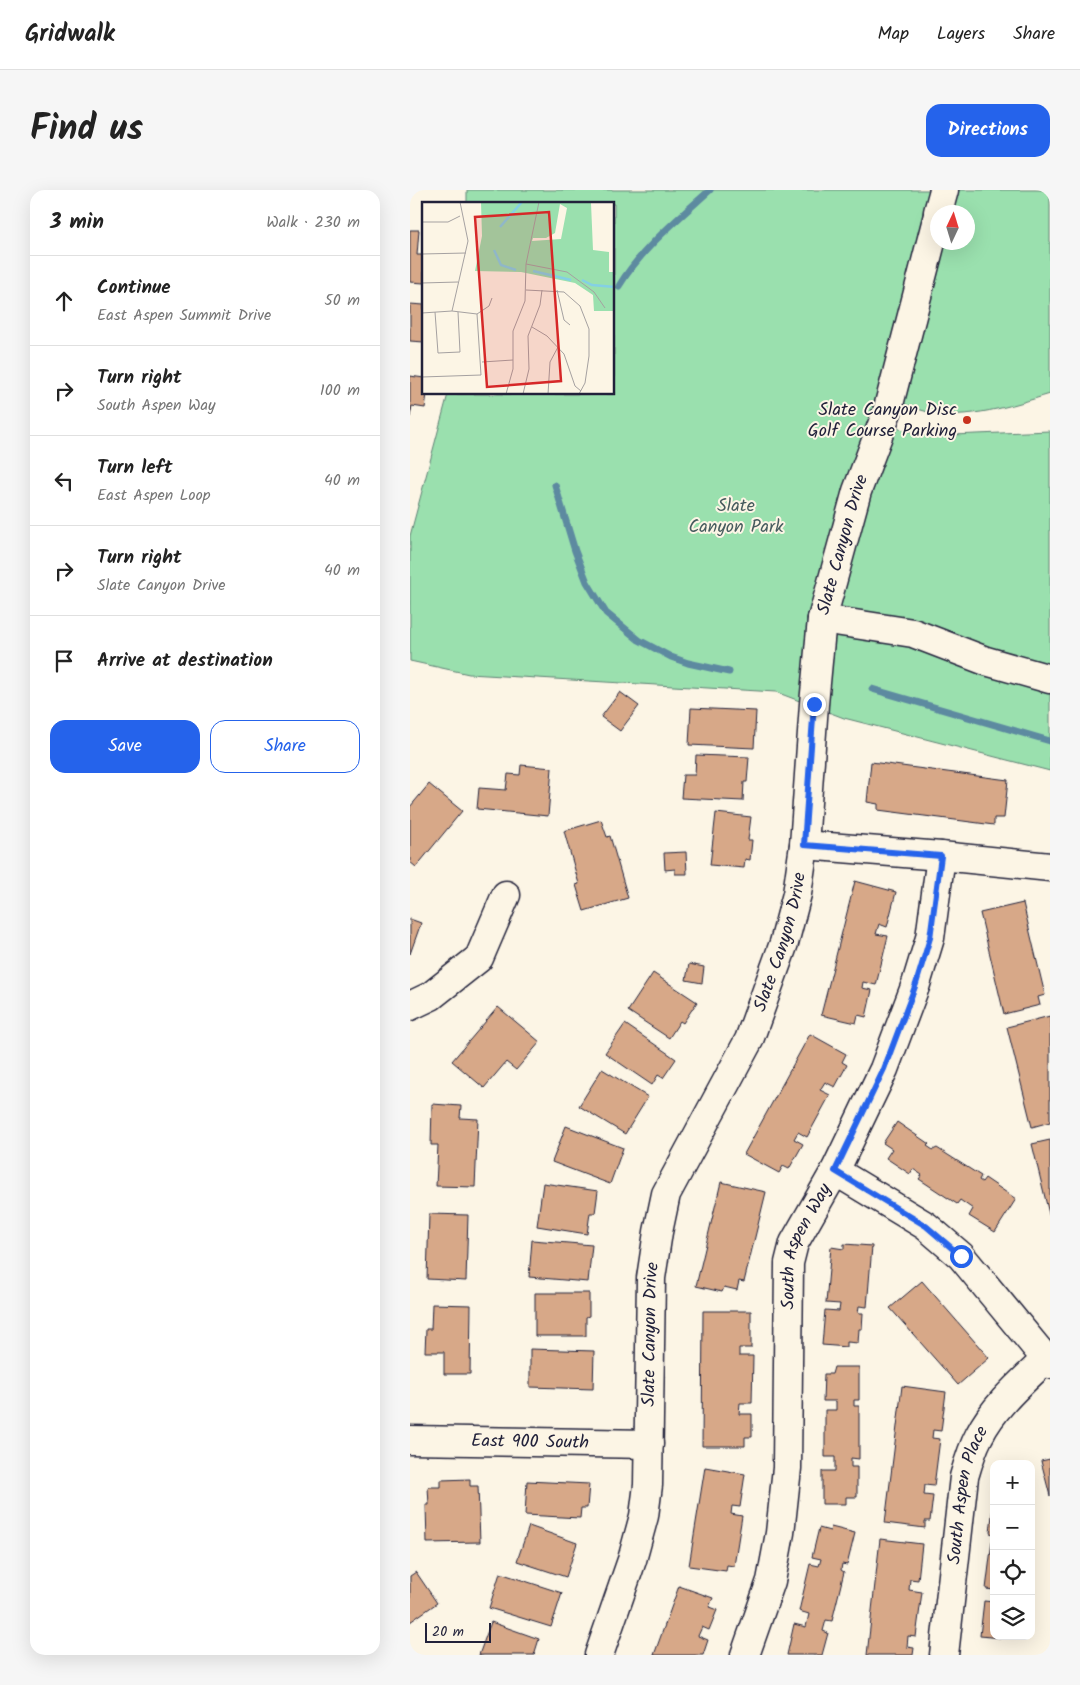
<!DOCTYPE html>
<meta charset="utf-8">
<style>
:root{--surface:#fff;--page:#f6f6f6;--text:#222;--muted:#767676;--line:#e0e0e0;--accent:#2563eb}
body{margin:0;font-family:Kalam,sans-serif;background:var(--page);color:var(--text)}
.controls{position:absolute;right:15px;bottom:15px;display:grid;overflow:hidden;border-radius:10px;box-shadow:0 5px 20px #0002}
.controls button{width:45px;height:45px;display:grid;place-items:center;padding:0;border:0;border-bottom:1px solid var(--line);background:var(--surface);color:var(--text);font:25px sans-serif}
.compass{position:absolute;left:520px;top:15px;width:45px;height:45px;border-radius:50%;background:var(--surface);box-shadow:0 5px 20px #0002;rotate:4deg}
.scale{position:absolute;left:15px;bottom:12px;width:66px;box-sizing:border-box;padding-left:5px;border:2px solid #22223b;border-top:0;font-size:14px;line-height:18px;white-space:nowrap;color:#22223b;-webkit-text-stroke:4px #fcf5e5;paint-order:stroke}
.stop{position:absolute;width:15px;height:15px;margin:-11px;border:4px solid #2563eb;border-radius:50%;background:#fff}
.stop.end{background:#2563eb;border-color:#fff;box-shadow:0 1px 5px #0008}
.list{margin:0;padding:0;list-style:none}
h2{display:flex;justify-content:space-between;align-items:center;height:65px;margin:0;padding:0 20px;font-size:21px}
h2 small{font-size:16px;font-weight:400;color:var(--muted)}
.list li{display:grid;grid-template-columns:32px 1fr auto;gap:15px;align-items:center;box-sizing:border-box;height:90px;padding:0 20px;border-top:1px solid var(--line)}
.list b{display:block;font-size:19px;white-space:nowrap}
.list p{margin:0;font-size:16px;white-space:nowrap;color:var(--muted)}
.list em{font-size:16px;font-style:normal;color:var(--muted)}
.actions{display:flex;gap:10px;padding:15px 20px}
.actions a{flex:1;padding:11px 0;border:1px solid var(--accent);border-radius:15px;text-align:center;font-size:18px;color:var(--accent)}
.actions .main{background:var(--accent);color:#fff}
.icon{flex:none;width:28px;height:28px;fill:none;stroke:currentColor;stroke-width:2;stroke-linecap:round;stroke-linejoin:round}
.map{position:relative;flex:none;width:640px;height:1465px;overflow:hidden;border-radius:15px}
header{display:flex;align-items:center;gap:30px;box-sizing:border-box;height:70px;padding:0 25px;background:var(--surface);border-bottom:1px solid var(--line)}
header strong{font-size:24px}
nav{display:flex;gap:28px;margin-inline-start:auto;font-size:18px}
.intro{display:flex;align-items:center;justify-content:space-between;box-sizing:border-box;height:120px;padding:0 30px}
h1{margin:0;font-size:35px}
.button{padding:12px 22px;border-radius:15px;background:var(--accent);color:#fff;font-size:18px;font-weight:700}
main{display:flex;gap:30px;padding:0 30px}
aside{flex:1;background:var(--surface);border-radius:15px;box-shadow:0 5px 20px #0002}
.map>svg:first-child{display:block}
.green{fill:#9ae0ae;stroke:#5e8174;fill-rule:evenodd}
.lines{fill:none;stroke-linecap:round;stroke-linejoin:round}
.stream{stroke:#5d8aa0;stroke-width:7}
.building{fill:#d7a888;stroke:#22223b}
.minor-casing{stroke:#22223b;stroke-width:31}
.minor{stroke:#fcf5e5;stroke-width:28}
.route{stroke:#2563eb;stroke-width:6}
.poi-dot{fill:#c8321e;stroke:#fcf5e5;stroke-width:2}
.labels{text-anchor:middle;dominant-baseline:central;stroke-width:4;stroke-linejoin:round;paint-order:stroke}
.poi-label{font-size:18px;fill:#22223b;stroke:#fcf5e5;text-anchor:end}
.park-label{font-size:18px;fill:#465b5e;stroke:#fcf5e5}
.street-label{font-size:18px;fill:#22223b;stroke:#fcf5e5}
.inset-river{fill:none;stroke:#84d0e4;stroke-width:2.5}
.inset-road{fill:none;stroke:#a5a1a1;stroke-width:1}
.view{fill:#d62828;fill-opacity:0.15;stroke:#d62828;stroke-width:2.5}
.inset-edge{fill:none;stroke:#22223b;stroke-width:2.5}
</style>
<header>
<strong>Gridwalk</strong>
<nav><a>Map</a><a>Layers</a><a>Share</a></nav>
</header>
<div class="intro"><h1>Find us</h1><a class="button">Directions</a></div>
<main>
<aside>
<h2>3 min<small>Walk · 230 m</small></h2>
<ul class="list">
<li><svg class="icon" aria-label="ahead" viewBox="0 0 24 24"><path d="M12 20V5M6 11l6-6 6 6"/></svg><div><b>Continue</b><p>East Aspen Summit Drive</p></div><em>50 m</em></li>
<li><svg class="icon" aria-label="right" viewBox="0 0 24 24"><path d="M7 20v-9h11M14 6l5 5-5 5"/></svg><div><b>Turn right</b><p>South Aspen Way</p></div><em>100 m</em></li>
<li><svg class="icon" aria-label="left" viewBox="0 0 24 24"><path d="M17 20v-9H6M10 6l-5 5 5 5"/></svg><div><b>Turn left</b><p>East Aspen Loop</p></div><em>40 m</em></li>
<li><svg class="icon" aria-label="right" viewBox="0 0 24 24"><path d="M7 20v-9h11M14 6l5 5-5 5"/></svg><div><b>Turn right</b><p>Slate Canyon Drive</p></div><em>40 m</em></li>
<li><svg class="icon" aria-label="arrive" viewBox="0 0 24 24"><path d="M6 21V4h12l-3 4 3 4H6"/></svg><div><b>Arrive at destination</b></div></li>
</ul>
<div class="actions"><a class="main">Save</a><a>Share</a></div>
</aside>
<div class="map">
<svg width="640" height="1465" viewBox="0 0 640 1465">
<rect width="100%" height="100%" fill="#fcf5e5"/>
<filter id="ink" filterUnits="userSpaceOnUse"><feTurbulence type="fractalNoise" baseFrequency=".02" numOctaves="2"/><feDisplacementMap in="SourceGraphic" scale="10" xChannelSelector="R" yChannelSelector="G"/><feConvolveMatrix kernelMatrix="1 2 1 2 8 2 1 2 1" color-interpolation-filters="sRGB"/></filter>
<g filter="url(#ink)">
<!-- green -->
<path class="green" d="M 57,0 L 640,0 L 640,204 C 601,216 558,230 518,222 C 505,219 493,213 481,209 L 474,235 L 518,246 L 640,241 L 640,581 L 434,528 L 366,502 L 59,484 L 0,471 L 0,346 L 38,204 L 204,204 L 204,14 L 57,14 ZM 528,22 L 558,22 L 558,52 L 528,52 Z"/>
<g class="lines">
<!-- stream -->
<g class="stream">
<path d="M 209,96 C 232,58 268,29 300,0"/>
<path d="M 145,295 L 165,361 L 177,392 L 196,423 L 229,450 L 261,467 L 278,473 L 319,482"/>
<path d="M 462,499 L 640,551"/>
</g>
</g>
<!-- building -->
<g class="building">
<path d="M 0,40 L 9,40 L 7,65 L 14,65 L 14,93 L 0,92 Z"/>
<path d="M 0,114 L 14,115 L 14,152 L 0,151 Z"/>
<path d="M 0,186 L 14,188 L 14,204 L 17,204 L 15,218 L 2,216 L 0,227 Z"/>
<path d="M 210,502 L 229,516 L 210,541 L 191,527 Z"/>
<path d="M 281,518 L 346,521 L 344,558 L 279,555 Z"/>
<path d="M 286,565 L 339,567 L 337,592 L 334,592 L 333,611 L 271,608 L 273,585 L 285,585 Z"/>
<path d="M 461,572 L 598,590 L 594,628 L 584,628 L 584,635 L 468,620 L 468,614 L 457,612 Z"/>
<path d="M 111,575 L 142,578 L 138,626 L 67,619 L 69,598 L 96,600 L 98,584 L 110,585 Z"/>
<path d="M 19,594 L 52,621 L 6,677 L 0,672 L 0,617 Z"/>
<path d="M 306,623 L 341,627 L 338,650 L 342,650 L 340,670 L 335,669 L 334,678 L 300,675 Z"/>
<path d="M 191,630 L 197,647 L 200,646 L 218,708 L 174,721 L 166,695 L 169,694 L 154,641 Z"/>
<path d="M 276,662 L 277,684 L 265,684 L 265,679 L 255,680 L 254,663 Z"/>
<path d="M 445,691 L 486,702 L 477,737 L 469,734 L 466,744 L 478,746 L 466,795 L 453,792 L 452,798 L 462,800 L 456,827 L 448,825 L 446,833 L 411,825 Z"/>
<path d="M 613,713 L 635,805 L 628,807 L 630,815 L 594,824 L 570,723 Z"/>
<path d="M 0,729 L 11,733 L 0,764 Z"/>
<path d="M 279,774 L 294,777 L 292,793 L 276,790 Z"/>
<path d="M 243,783 L 287,812 L 273,833 L 270,831 L 259,848 L 218,821 Z"/>
<path d="M 88,817 L 130,852 L 106,880 L 96,872 L 74,898 L 42,871 Z"/>
<path d="M 640,826 L 640,932 L 622,937 L 597,837 Z"/>
<path d="M 215,834 L 266,869 L 253,888 L 248,885 L 242,895 L 195,863 Z"/>
<path d="M 400,844 L 436,864 L 432,872 L 437,875 L 425,897 L 415,892 L 410,900 L 420,905 L 397,947 L 388,942 L 384,949 L 393,954 L 379,979 L 373,976 L 369,983 L 334,964 Z"/>
<path d="M 192,879 L 238,907 L 215,944 L 169,916 Z"/>
<path d="M 22,914 L 51,916 L 50,928 L 68,929 L 65,997 L 26,996 L 28,955 L 21,955 Z"/>
<path d="M 487,932 L 519,954 L 517,956 L 523,960 L 527,958 L 571,986 L 569,990 L 572,992 L 575,988 L 606,1009 L 585,1042 L 559,1026 L 563,1019 L 550,1010 L 547,1014 L 509,989 L 512,985 L 503,979 L 500,984 L 476,968 L 482,959 L 473,953 Z"/>
<path d="M 156,936 L 213,958 L 200,994 L 142,972 Z"/>
<path d="M 640,950 L 640,1028 L 622,954 Z"/>
<path d="M 311,992 L 356,1002 L 334,1092 L 329,1091 L 327,1100 L 314,1097 L 312,1102 L 286,1096 Z"/>
<path d="M 133,993 L 188,1001 L 185,1023 L 180,1023 L 177,1044 L 127,1036 Z"/>
<path d="M 19,1024 L 58,1025 L 56,1091 L 17,1089 Z"/>
<path d="M 122,1050 L 182,1055 L 178,1092 L 119,1087 Z"/>
<path d="M 434,1054 L 462,1056 L 457,1117 L 449,1116 L 448,1123 L 453,1123 L 452,1139 L 449,1139 L 448,1153 L 437,1152 L 437,1157 L 412,1155 L 415,1120 L 429,1121 L 430,1114 L 416,1113 L 421,1057 L 434,1059 Z"/>
<path d="M 512,1091 L 579,1168 L 548,1195 L 480,1118 Z"/>
<path d="M 125,1103 L 179,1103 L 179,1126 L 176,1127 L 176,1146 L 125,1146 Z"/>
<path d="M 22,1114 L 61,1115 L 60,1184 L 34,1184 L 34,1162 L 15,1162 L 16,1139 L 21,1139 Z"/>
<path d="M 293,1121 L 341,1121 L 341,1158 L 329,1158 L 329,1166 L 343,1166 L 342,1213 L 330,1213 L 329,1224 L 342,1224 L 342,1247 L 335,1247 L 335,1256 L 292,1256 Z"/>
<path d="M 120,1159 L 184,1161 L 183,1199 L 120,1197 Z"/>
<path d="M 424,1177 L 449,1177 L 449,1210 L 444,1210 L 444,1216 L 449,1216 L 449,1269 L 441,1268 L 441,1277 L 447,1277 L 447,1307 L 436,1307 L 436,1314 L 412,1314 L 412,1281 L 425,1281 L 425,1267 L 415,1267 L 415,1220 L 426,1220 L 426,1211 L 413,1211 L 414,1184 L 422,1184 Z"/>
<path d="M 492,1196 L 536,1202 L 531,1241 L 523,1240 L 522,1248 L 530,1249 L 524,1296 L 515,1295 L 514,1305 L 523,1306 L 520,1331 L 515,1331 L 515,1338 L 475,1333 Z"/>
<path d="M 640,1269 L 640,1306 L 631,1271 Z"/>
<path d="M 295,1277 L 335,1284 L 330,1317 L 322,1316 L 321,1324 L 332,1326 L 324,1376 L 317,1375 L 316,1381 L 279,1376 Z"/>
<path d="M 60,1289 L 60,1296 L 68,1296 L 70,1352 L 17,1353 L 16,1315 L 19,1315 L 18,1297 L 31,1297 L 31,1290 Z"/>
<path d="M 117,1291 L 179,1294 L 177,1318 L 171,1318 L 170,1328 L 115,1325 Z"/>
<path d="M 583,1316 L 584,1316 L 584,1344 L 580,1343 Z"/>
<path d="M 119,1336 L 167,1353 L 156,1387 L 107,1371 Z"/>
<path d="M 421,1337 L 445,1343 L 437,1375 L 432,1374 L 431,1380 L 434,1382 L 422,1431 L 416,1430 L 413,1441 L 418,1443 L 412,1465 L 377,1465 L 384,1434 L 396,1437 L 399,1424 L 389,1421 L 400,1374 L 409,1376 L 411,1369 L 402,1367 L 409,1338 L 420,1341 Z"/>
<path d="M 470,1349 L 512,1354 L 508,1390 L 500,1389 L 499,1400 L 512,1402 L 506,1447 L 498,1446 L 497,1457 L 504,1458 L 503,1465 L 457,1465 Z"/>
<path d="M 582,1351 L 584,1351 L 584,1400 L 576,1399 Z"/>
<path d="M 6,1382 L 27,1413 L 0,1432 L 0,1386 Z"/>
<path d="M 90,1383 L 152,1403 L 141,1437 L 79,1418 Z"/>
<path d="M 269,1396 L 303,1408 L 299,1417 L 307,1420 L 299,1440 L 292,1437 L 288,1446 L 298,1450 L 293,1465 L 244,1465 Z"/>
<path d="M 574,1411 L 584,1412 L 584,1446 L 591,1446 L 591,1448 L 570,1446 Z"/>
<path d="M 81,1432 L 129,1449 L 124,1465 L 69,1465 Z"/>
</g>
<g class="lines">
<!-- minor casing -->
<g class="minor-casing">
<g id="minor">
<path d="M 528,22 L 534,0"/>
<path d="M 412,429 L 503,443 L 576,471 L 640,489"/>
<path d="M 394,655 L 531,666 L 640,677"/>
<path d="M 0,816 L 21,806 L 69,768 L 96,705"/>
<path d="M 425,981 L 516,1036 L 551,1066 L 640,1174"/>
<path id="s1" d="M 0,1250 L 239,1254"/>
<path id="s2" d="M 189,1465 L 222,1370 L 234,1326 L 238,1295 L 241,1088 L 248,1042 L 256,1004 L 339,850 L 374,753 L 387,704 L 394,655 L 404,514 L 412,429 L 447,301 L 477,222 L 528,25"/>
<path id="s3" d="M 335,1465 L 361,1391 L 370,1343 L 377,1278 L 379,1073 L 384,1053 L 425,981 L 474,879 L 506,794 L 520,748 L 531,666"/>
<path id="s4" d="M 534,1465 L 554,1287 C 558,1273 562,1259 569,1246 C 584,1216 612,1192 636,1169"/>
</g>
</g>
<!-- minor -->
<use href="#minor" class="minor"/>
</g>
</g>
<g class="lines" filter="url(#ink)">
<!-- route -->
<path class="route" d="M 404,514 L 394,655 L 531,666 L 520,748 L 506,794 L 474,879 L 425,981 L 516,1036 L 551,1066"/>
</g>
<!-- markers -->
<circle class="poi-dot" cx="557" cy="230" r="5"/>
<g class="labels">
<!-- poi labels -->
<g class="poi-label">
<text x="547" y="220">Slate Canyon Disc<tspan x="547" dy="21">Golf Course Parking</tspan></text>
</g>
<!-- park labels -->
<g class="park-label">
<text x="326" y="316">Slate<tspan x="326" dy="21">Canyon Park</tspan></text>
</g>
<!-- street labels -->
<g class="street-label">
<text stroke="none"><textPath href="#s2" startOffset="1152">Slate Canyon Drive</textPath></text>
<text stroke="none"><textPath href="#s2" startOffset="748">Slate Canyon Drive</textPath></text>
<text stroke="none"><textPath href="#s3" startOffset="418">South Aspen Way</textPath></text>
<text stroke="none"><textPath href="#s2" startOffset="328">Slate Canyon Drive</textPath></text>
<text stroke="none"><textPath href="#s1" startOffset="120">East 900 South</textPath></text>
<text stroke="none"><textPath href="#s4" startOffset="162">South Aspen Place</textPath></text>
</g>
</g>
<!-- overview -->
<g transform="translate(12 12)">
<rect width="192" height="192" fill="#fcf5e5"/>
<path d="M 59,0 L 192,0 L 169,1 L 171,48 L 187,50 L 187,70 L 192,70 L 192,109 L 172,109 L 171,93 L 153,81 L 99,70 L 53,69 L 60,34 ZM 138,2 L 145,6 L 139,37 L 110,39 L 111,36 L 124,36 L 133,31 Z" fill="#9ae0ae" fill-rule="evenodd"/>
<path class="inset-river" d="M 78,25 L 100,0M 72,48 L 79,63 L 94,68M 111,69 L 149,78M 160,78 L 170,83 L 193,85"/>
<path class="inset-road" d="M 0,20 L 26,20 L 38,14M 0,52 L 44,51M 104,62 L 145,70 L 172,90 L 183,106M 0,81 L 36,80M 104,88 L 142,90 L 158,104 L 167,127 L 167,154 L 163,181 L 157,192M 135,88 L 142,118 L 148,123M 30,109 L 46,39 L 38,0M 13,110 L 16,151 L 38,150 L 36,110M 0,111 L 30,109 L 55,112 L 67,104 L 70,96M 110,125 L 125,134 L 142,152 L 153,184 L 159,189M 60,160 L 91,158M 0,175 L 59,173 L 55,112M 84,192 L 91,167 L 91,129 L 103,99 L 104,62 L 117,0M 101,192 L 107,167 L 106,134 L 118,103 L 120,88M 126,192 L 128,160 L 136,145"/>
<path class="view" d="M 127,10 L 139,179 L 65,185 L 53,15 Z"/>
<rect width="192" height="192" class="inset-edge"/>
</g>
</svg>
<div class="controls">
<button>+</button>
<button>−</button>
<button><svg class="icon" aria-label="locate" viewBox="0 0 24 24"><circle cx="12" cy="12" r="6"/><path d="M12 2v4M12 18v4M2 12h4M18 12h4"/></svg></button>
<button><svg class="icon" aria-label="layers" viewBox="0 0 24 24"><path d="M12 4l9 5-9 5-9-5zM3 14l9 5 9-5"/></svg></button>
</div>
<svg class="compass" viewBox="-18 -18 36 36"><path d="M0-13l5 13h-10z" fill="#e53935"/><path d="M0 13l5-13h-10z" fill="#767676"/></svg>
<div class="scale">20 m</div>
<div class="stop" style="left:551px;top:1066px"></div>
<div class="stop end" style="left:404px;top:514px"></div>
</div>
</main>
